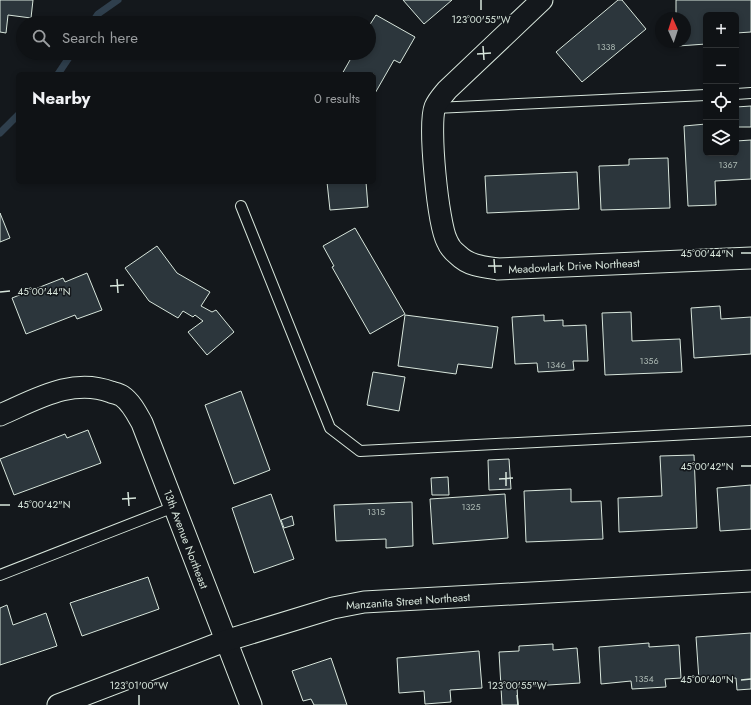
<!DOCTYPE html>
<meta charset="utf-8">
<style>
:root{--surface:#0f1215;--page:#181b1e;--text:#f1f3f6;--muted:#9b9ea0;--line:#2f3234}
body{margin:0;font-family:Jost,sans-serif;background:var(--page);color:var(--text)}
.controls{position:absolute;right:12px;top:12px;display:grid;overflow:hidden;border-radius:6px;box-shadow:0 2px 6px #0003}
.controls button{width:36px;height:36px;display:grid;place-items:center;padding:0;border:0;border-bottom:1px solid var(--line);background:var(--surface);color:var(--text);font:20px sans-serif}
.compass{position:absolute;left:655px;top:12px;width:36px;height:36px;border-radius:50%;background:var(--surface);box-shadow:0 2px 6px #0003;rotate:357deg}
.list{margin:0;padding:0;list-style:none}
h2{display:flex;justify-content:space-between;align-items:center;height:52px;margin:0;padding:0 16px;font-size:17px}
h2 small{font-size:13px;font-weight:400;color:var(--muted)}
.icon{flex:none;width:22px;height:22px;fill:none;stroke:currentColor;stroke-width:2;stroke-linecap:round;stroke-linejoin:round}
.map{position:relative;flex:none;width:751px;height:705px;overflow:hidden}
.search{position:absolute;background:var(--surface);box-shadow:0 2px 6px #0003;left:16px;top:16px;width:360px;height:44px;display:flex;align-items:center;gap:10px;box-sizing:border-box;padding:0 14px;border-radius:22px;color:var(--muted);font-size:15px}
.panel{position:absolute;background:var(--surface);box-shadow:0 2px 6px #0003;left:16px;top:72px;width:360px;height:112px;border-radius:6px}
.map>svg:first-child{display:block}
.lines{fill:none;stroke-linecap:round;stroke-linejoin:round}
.stream{stroke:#2f3f4d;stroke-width:7}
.building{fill:#2c363c;stroke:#d8e6dc}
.service-casing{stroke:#d8e6dc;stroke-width:12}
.minor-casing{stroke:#d8e6dc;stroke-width:23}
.service{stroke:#14181c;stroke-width:10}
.minor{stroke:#14181c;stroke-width:21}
.ticks{fill:none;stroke:#d8e6dc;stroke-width:1.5}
.labels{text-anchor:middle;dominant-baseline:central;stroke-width:3;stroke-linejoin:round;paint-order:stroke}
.number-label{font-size:9px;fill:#adbab4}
.street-label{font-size:11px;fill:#d8e6dc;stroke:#14181c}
.ticks-label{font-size:10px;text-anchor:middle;fill:#d8e6dc;stroke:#14181c;stroke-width:3;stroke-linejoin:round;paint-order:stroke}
</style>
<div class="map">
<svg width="751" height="705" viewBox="0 0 751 705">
<rect width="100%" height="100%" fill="#14181c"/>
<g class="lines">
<!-- stream -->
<g class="stream">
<path d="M 92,23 L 98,14 L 118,0"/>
<path d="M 58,74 L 72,53"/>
<path d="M 0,133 L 18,115"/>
</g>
</g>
<!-- building -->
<g class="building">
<path d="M 0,0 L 33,0 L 31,18 L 8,15 L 6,33 L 0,32 Z"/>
<path d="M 403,0 L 452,0 L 424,24 Z"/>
<path d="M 618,0 L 622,0 L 646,29 L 582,82 L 556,52 Z"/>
<path d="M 676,0 L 751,0 L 751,32 L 736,33 L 736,15 L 706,15 L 706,44 L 678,46 L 678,42 L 685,42 L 685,18 L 676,18 Z"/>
<path d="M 376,15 L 415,37 L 400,63 L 394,60 L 374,95 L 374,74 L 342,74 L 354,53 L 369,53 L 369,26 Z"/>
<path d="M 751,106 L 751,127 L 736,127 L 736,107 Z"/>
<path d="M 706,124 L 706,153 L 736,153 L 736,141 L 751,140 L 751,179 L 715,181 L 716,205 L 688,206 L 684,126 Z"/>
<path d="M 668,158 L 670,208 L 601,210 L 599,166 L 629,165 L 629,159 Z"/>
<path d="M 577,172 L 579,209 L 487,213 L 485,176 Z"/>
<path d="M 327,182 L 366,182 L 368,207 L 330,210 Z"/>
<path d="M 0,213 L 10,238 L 0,242 Z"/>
<path d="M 355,228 L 405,314 L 370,334 L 332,267 L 334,266 L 323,246 Z"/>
<path d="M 157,246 L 177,273 L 210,292 L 201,306 L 212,312 L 216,310 L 234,332 L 207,355 L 188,332 L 203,321 L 195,315 L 193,317 L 183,311 L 178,318 L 149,301 L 125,268 Z"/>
<path d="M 87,273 L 102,310 L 77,319 L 75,315 L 26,334 L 12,298 L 63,278 L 65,282 Z"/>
<path d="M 720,306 L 721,319 L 751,317 L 751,354 L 694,358 L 691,308 Z"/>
<path d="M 631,312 L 632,341 L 680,339 L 682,372 L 605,375 L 602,313 Z"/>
<path d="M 405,315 L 498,327 L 492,368 L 458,364 L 456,374 L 398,366 Z"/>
<path d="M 544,315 L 544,321 L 563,320 L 563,326 L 586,325 L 588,361 L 573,361 L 574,370 L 538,372 L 537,363 L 515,364 L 512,317 Z"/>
<path d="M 373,372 L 405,377 L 399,411 L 367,405 Z"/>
<path d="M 241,391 L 270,470 L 234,484 L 205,405 Z"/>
<path d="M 88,430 L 101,463 L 14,495 L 0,459 L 65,434 L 67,438 Z"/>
<path d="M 694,455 L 697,528 L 619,532 L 618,498 L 662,496 L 660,456 Z"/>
<path d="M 509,459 L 511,489 L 489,490 L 488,460 Z"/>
<path d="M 448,477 L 449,495 L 432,495 L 431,478 Z"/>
<path d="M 751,485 L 751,529 L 720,531 L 717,488 Z"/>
<path d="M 571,489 L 571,502 L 601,501 L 603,539 L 526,542 L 524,491 Z"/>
<path d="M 271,494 L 294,559 L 254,573 L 232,508 Z"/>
<path d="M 505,494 L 508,538 L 433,544 L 430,499 Z"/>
<path d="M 412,502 L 413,546 L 386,548 L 386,539 L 336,541 L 334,505 Z"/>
<path d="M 292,516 L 294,525 L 284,528 L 281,520 Z"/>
<path d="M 148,577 L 159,609 L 82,636 L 70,603 Z"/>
<path d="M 7,605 L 13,625 L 46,613 L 57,646 L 0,665 L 0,608 Z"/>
<path d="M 751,633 L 751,689 L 737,690 L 736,678 L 699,680 L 696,637 Z"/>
<path d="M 649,643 L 649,647 L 679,645 L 681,678 L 665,679 L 666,687 L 632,689 L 631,681 L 601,684 L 599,647 Z"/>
<path d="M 553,644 L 553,650 L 577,648 L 580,683 L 517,687 L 518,705 L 502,705 L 499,652 L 519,651 L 519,646 Z"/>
<path d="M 479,651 L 482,688 L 450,690 L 451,702 L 425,704 L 424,691 L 399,693 L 397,658 Z"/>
<path d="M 331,658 L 347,705 L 314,705 L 311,699 L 303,701 L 292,671 Z"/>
</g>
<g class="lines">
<!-- service casing -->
<g class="service-casing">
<g id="service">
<path d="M 736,94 L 751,93"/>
<path d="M 435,108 L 706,95"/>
<path d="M 241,206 L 330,428 L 360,451 L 751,431"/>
<path d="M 0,575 L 174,507"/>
</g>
</g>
<!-- minor casing -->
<g class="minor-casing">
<g id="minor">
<path d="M 542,0 L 447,90 C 443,95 438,100 435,107 C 428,124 438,224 447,241 C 449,246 454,252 458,255 C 469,266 484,267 498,269 L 751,258"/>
<path d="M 0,415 C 35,400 72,377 111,392 C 114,393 119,394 122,396 C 131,402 137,414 142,423 L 251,705"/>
<path d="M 58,705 L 225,641 L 333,608 L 364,602 L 751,581"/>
</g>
</g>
<!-- service -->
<use href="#service" class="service"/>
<!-- minor -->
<use href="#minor" class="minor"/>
</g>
<!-- ticks -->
<path class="ticks" d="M 481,0 L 481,10M 483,46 L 484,60M 477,54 L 491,53M 741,253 L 751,253M 494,259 L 495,273M 488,266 L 502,266M 117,279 L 118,293M 110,286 L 124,285M 0,292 L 10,291M 741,466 L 751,466M 506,472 L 506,486M 499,479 L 513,478M 128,492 L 129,506M 122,499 L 136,498M 0,505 L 10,505M 741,680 L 751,679M 139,695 L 139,705M 517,695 L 518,705"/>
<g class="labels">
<!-- number labels -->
<g class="number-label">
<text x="606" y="46">1338</text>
<text x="728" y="164">1367</text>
<text x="649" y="360">1356</text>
<text x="556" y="364">1346</text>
<text x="471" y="506">1325</text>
<text x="376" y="511">1315</text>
<text x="644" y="678">1354</text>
</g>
<!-- street labels -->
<g class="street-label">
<text transform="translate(574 266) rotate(-3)">Meadowlark Drive Northeast</text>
<text transform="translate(186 539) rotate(69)">13th Avenue Northeast</text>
<text transform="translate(408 601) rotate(-4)">Manzanita Street Northeast</text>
</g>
</g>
<g class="ticks-label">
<text x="481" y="23">123°00'55"W</text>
<text x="707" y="257">45°00'44"N</text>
<text x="44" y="295">45°00'44"N</text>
<text x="707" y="470">45°00'42"N</text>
<text x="44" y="508">45°00'42"N</text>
<text x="707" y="683">45°00'40"N</text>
<text x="139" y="689">123°01'00"W</text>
<text x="517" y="689">123°00'55"W</text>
</g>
</svg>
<div class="controls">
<button>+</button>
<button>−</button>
<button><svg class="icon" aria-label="locate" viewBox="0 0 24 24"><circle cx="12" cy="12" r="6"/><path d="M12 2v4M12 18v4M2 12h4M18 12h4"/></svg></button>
<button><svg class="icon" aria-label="layers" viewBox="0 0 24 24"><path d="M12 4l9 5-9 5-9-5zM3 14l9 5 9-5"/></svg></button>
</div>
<svg class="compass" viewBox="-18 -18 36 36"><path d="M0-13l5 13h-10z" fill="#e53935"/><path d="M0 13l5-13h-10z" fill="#9b9ea0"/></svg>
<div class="search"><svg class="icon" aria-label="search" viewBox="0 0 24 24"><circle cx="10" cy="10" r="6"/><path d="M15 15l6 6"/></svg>Search here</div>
<section class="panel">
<h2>Nearby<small>0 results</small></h2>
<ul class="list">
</ul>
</section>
</div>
